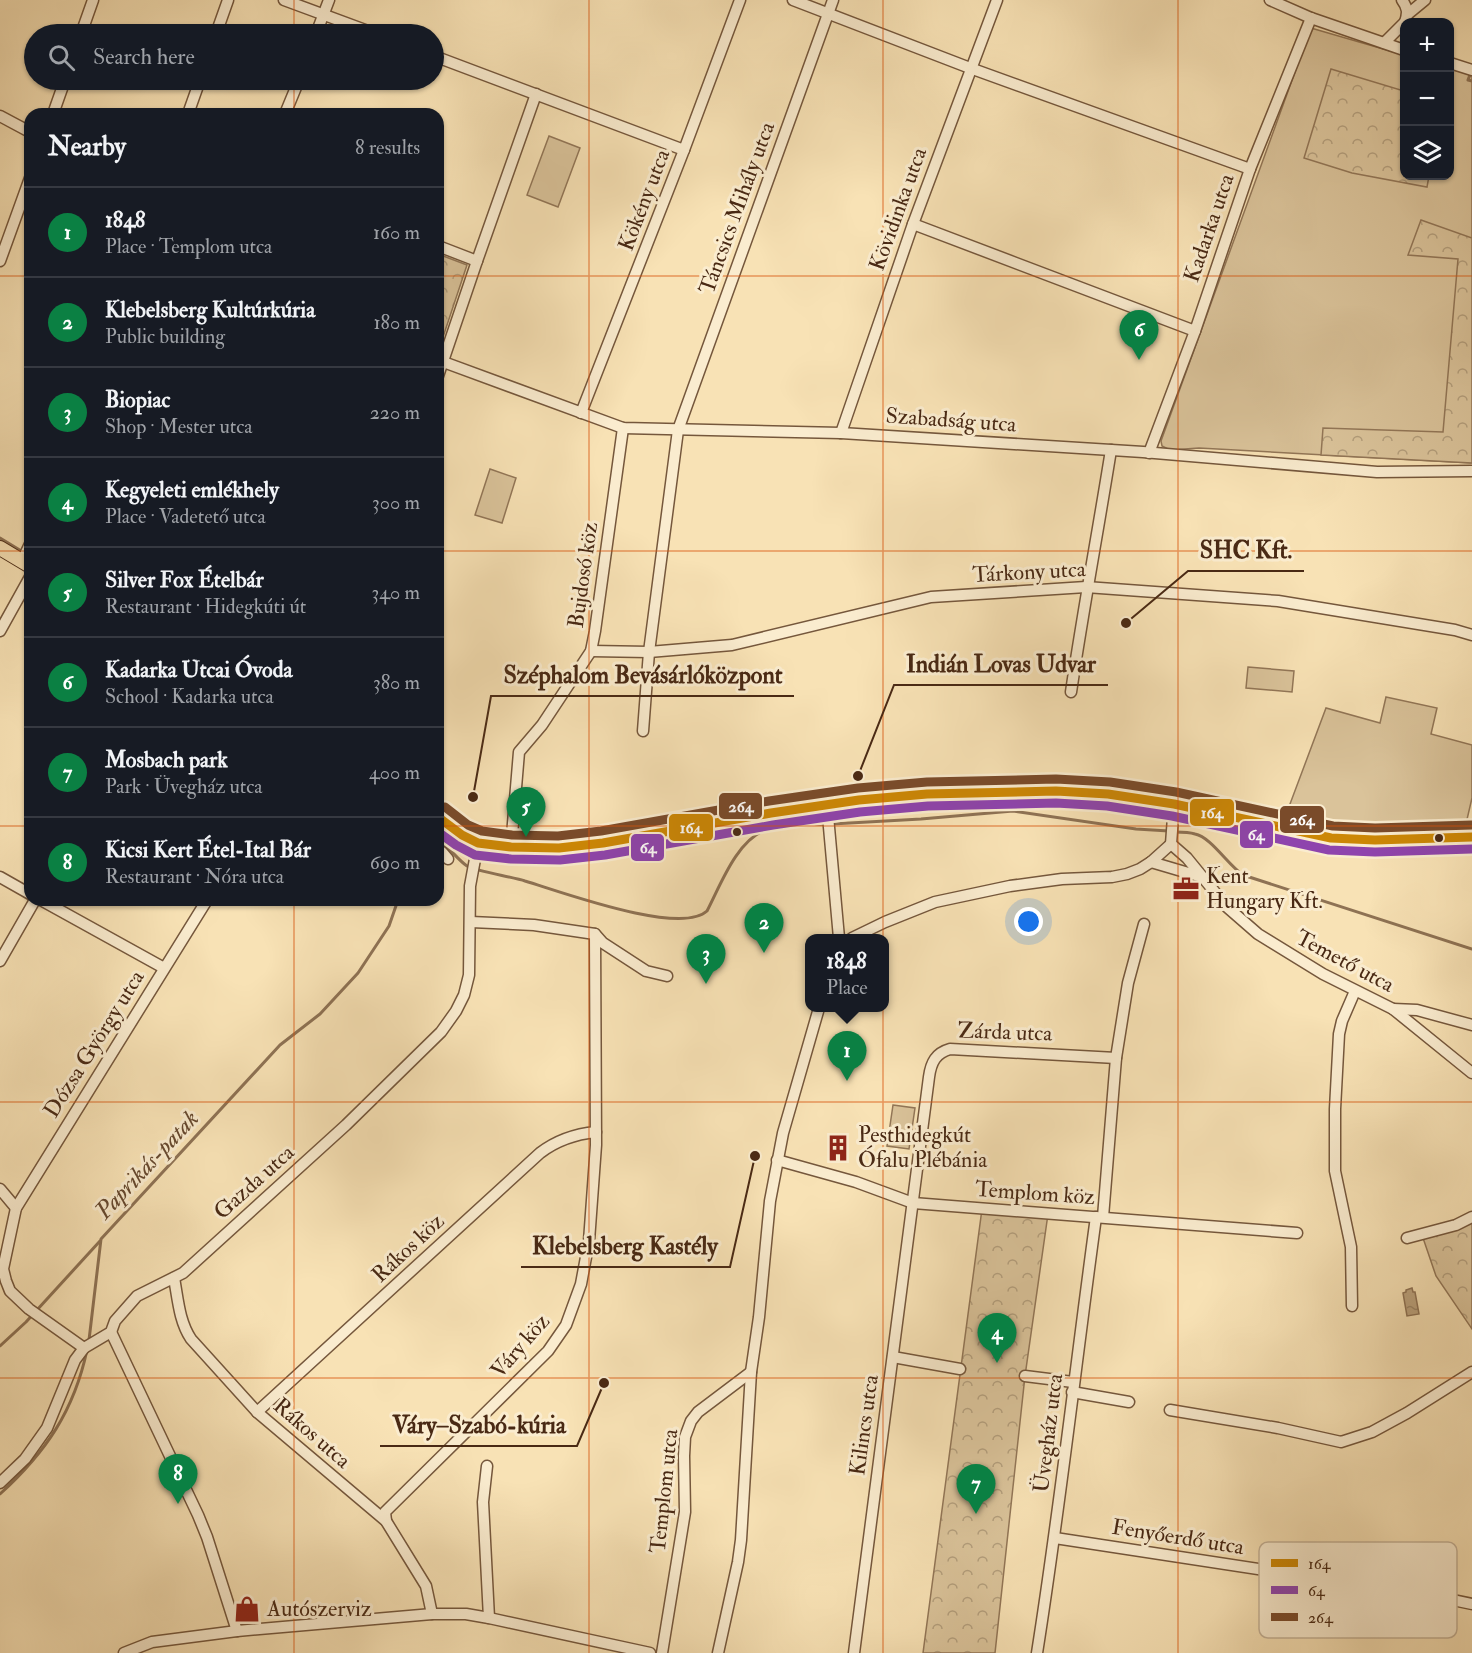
<!DOCTYPE html>
<meta charset="utf-8">
<style>
:root{--surface:#171b24;--page:#20242c;--text:#f1f3f6;--muted:#9ea1a6;--line:#363941;--accent:#0b8043}
body{margin:0;font-family:"IM FELL Double Pica",serif;background:var(--page);color:var(--text)}
.controls{position:absolute;right:18px;top:18px;display:grid;overflow:hidden;border-radius:12px;box-shadow:0 2px 4px #0004}
.controls button{width:54px;height:54px;display:grid;place-items:center;padding:0;border:0;border-bottom:2px solid var(--line);background:var(--surface);color:var(--text);font:30px sans-serif}
.you{position:absolute;left:1029px;top:922px;width:21px;height:21px;margin:-15px;border:4px solid #fff;border-radius:50%;background:#1a73e8;box-shadow:0 0 0 9px #1a73e833}
.badge{display:grid;place-items:center;width:39px;height:39px;border-radius:50%;background:var(--accent);color:#fff;font-size:20px;font-weight:700}
.pin{position:absolute;translate:-50% -50px;filter:drop-shadow(0 2px 3px #0008)}
.pin::after{content:'';position:absolute;top:32px;width:21px;height:18px;background:inherit;clip-path:polygon(0 0,100% 0,50% 100%)}
.popup{position:absolute;left:805px;top:934px;width:84px;height:78px;box-sizing:border-box;display:grid;place-content:center;border-radius:12px;background:var(--surface);filter:drop-shadow(0 2px 4px #0005);font-size:20px;white-space:nowrap;color:var(--muted)}
.popup b{font-size:22px;color:var(--text)}
.popup::after{content:'';position:absolute;left:50%;top:100%;margin-left:-12px;border:12px solid transparent;border-top-color:var(--surface)}
.list{margin:0;padding:0;list-style:none}
h2{display:flex;justify-content:space-between;align-items:center;height:78px;margin:0;padding:0 24px;font-size:26px}
h2 small{font-size:20px;font-weight:400;color:var(--muted)}
.list li{display:grid;grid-template-columns:39px 1fr auto;gap:18px;align-items:center;box-sizing:border-box;height:90px;padding:0 24px;border-top:2px solid var(--line)}
.list b{display:block;font-size:22px;white-space:nowrap}
.list p{margin:0;font-size:20px;white-space:nowrap;color:var(--muted)}
.list em{font-size:20px;font-style:normal;color:var(--muted)}
.icon{flex:none;width:33px;height:33px;fill:none;stroke:currentColor;stroke-width:2;stroke-linecap:round;stroke-linejoin:round}
.map{position:relative;flex:none;width:1472px;height:1653px;overflow:hidden}
.search{position:absolute;background:var(--surface);box-shadow:0 2px 4px #0004;left:24px;top:24px;width:420px;height:66px;display:flex;align-items:center;gap:15px;box-sizing:border-box;padding:0 21px;border-radius:33px;color:var(--muted);font-size:22px}
.panel{position:absolute;background:var(--surface);box-shadow:0 2px 4px #0004;left:24px;top:108px;width:420px;height:798px;border-radius:18px}
.map>svg:first-child{display:block}
.green{fill:#dac39a;stroke:#927657;stroke-width:1.5}
.park{fill:url(#park-crowns);stroke:#927657;stroke-width:1.5}
.water{fill:url(#water-ripples);stroke:#8e7254;stroke-width:1.5}
.lines{fill:none;stroke-linecap:round;stroke-linejoin:round}
.stream{stroke:#8e7254;stroke-width:3}
.minor-casing{stroke:#75573c;stroke-width:13}
.major-casing{stroke:#492914;stroke-width:16}
.minor{stroke:#faeccf;stroke-width:10}
.major{stroke:#f8e2b5;stroke-width:14}
.bus-1-casing{stroke:#faeccf;stroke-width:14}
.bus-2-casing{stroke:#faeccf;stroke-width:14}
.bus-3-casing{stroke:#faeccf;stroke-width:14}
.bus-1{stroke:#cc8705;stroke-width:9}
.bus-2{stroke:#8e44ad;stroke-width:9}
.bus-3{stroke:#7a4b2a;stroke-width:9}
.grid{fill:none;stroke:#d8540d;stroke-width:1.5;stroke-opacity:0.55}
.bus-dot{fill:#492914;stroke:#faeccf;stroke-width:2}
.labels{text-anchor:middle;dominant-baseline:central;stroke-width:6;stroke-linejoin:round;paint-order:stroke}
.street-label{font-size:22px;fill:#492914;stroke:#faeccf}
.poi-label{font-size:22px;fill:#492914;stroke:#faeccf;text-anchor:start}
.water-label{font-size:24px;font-style:italic;fill:#66482e;stroke:#faeccf}
.key{fill:#faeccf;stroke:#c5b297;stroke-width:1.5}
.key-label{font-size:16px;fill:#492914}
.leader{fill:none;stroke:#492914;stroke-width:2}
.callout-dot{fill:#492914;stroke:#faeccf;stroke-width:2}
.callout-label{font-size:24px;text-anchor:middle;font-weight:bold;fill:#492914;stroke:#faeccf;stroke-width:6;stroke-linejoin:round;paint-order:stroke}
.line-badge{stroke:#faeccf;stroke-width:2}
.badge-label{font-size:16px;text-anchor:middle;font-weight:bold;fill:#fff}
</style>
<div class="map">
<svg width="1472" height="1653" viewBox="0 0 1472 1653">
<defs>
<pattern id="park-crowns" width="20" height="18" patternUnits="userSpaceOnUse" patternTransform="scale(1.5)"><rect width="20" height="18" fill="#dac39a"/><path d="M2 6a3 3 0 1 1 6 0M12 15a3 3 0 1 1 6 0" fill="none" stroke="#b39e7c"/></pattern>
<pattern id="water-ripples" width="26" height="14" patternUnits="userSpaceOnUse" patternTransform="scale(1.5)"><rect width="26" height="14" fill="#bca37e"/><path d="M2 4q2-2 4 0t4 0M15 11q2-2 4 0t4 0" fill="none" stroke="#9b8566"/></pattern>
</defs>
<rect width="100%" height="100%" fill="#f8e2b5"/>
<filter id="stains"><feTurbulence type="fractalNoise" baseFrequency=".00333" numOctaves="4"/><feColorMatrix values="0 0 0 0 .2 0 0 0 0 .09 0 0 0 0 .02 0 0 0 .5 -.17"/></filter>
<radialGradient id="worn" r=".72"><stop offset=".6" stop-color="#630" stop-opacity="0"/><stop offset="1" stop-color="#630" stop-opacity=".3"/></radialGradient>
<!-- green -->
<g class="green">
<path d="M 1311,28 L 1404,55 L 1404,176 L 1450,176 L 1450,68 L 1472,74 L 1472,463 L 1199,448 L 1170,450 L 1162,446 L 1161,441 Z"/>
<path d="M 549,136 L 580,148 L 558,207 L 527,195 Z"/>
<path d="M 490,469 L 516,478 L 502,523 L 475,515 Z"/>
<path d="M 1248,667 L 1294,671 L 1292,692 L 1246,688 Z"/>
<path d="M 1386,697 L 1437,708 L 1431,734 L 1472,745 L 1472,798 L 1465,828 L 1373,834 L 1313,828 L 1284,820 L 1326,708 L 1380,723 Z"/>
<path d="M 893,1105 L 915,1108 L 909,1149 L 887,1146 Z"/>
</g>
<!-- park -->
<g class="park">
<path d="M 1331,69 L 1404,91 L 1404,176 L 1429,176 L 1427,187 L 1352,173 L 1304,158 Z"/>
<path d="M 1421,220 L 1472,238 L 1472,463 L 1321,455 L 1323,428 L 1443,432 L 1458,259 L 1408,255 Z"/>
<path d="M 438,254 L 467,265 L 438,352 Z"/>
<path d="M 982,1209 L 1048,1214 L 1025,1376 L 995,1653 L 923,1653 Z"/>
<path d="M 1472,1217 L 1472,1329 L 1436,1276 L 1422,1235 Z"/>
</g>
<!-- water -->
<path class="water" d="M 1412,1288 L 1413,1292 L 1415,1292 L 1419,1314 L 1407,1316 L 1403,1293 L 1406,1292 L 1406,1290 Z"/>
<g class="lines">
<!-- stream -->
<g class="stream">
<path d="M 1471,72 L 1468,80 L 1472,81"/>
<path d="M 0,538 L 23,552"/>
<path d="M 832,824 L 921,819 L 1013,811 L 1136,829 L 1169,831"/>
<path d="M 1175,832 C 1182,832 1189,832 1195,834 C 1211,837 1228,865 1243,875 L 1472,949"/>
<path d="M 438,840 L 450,850"/>
<path d="M 447,853 L 450,850 C 455,855 461,862 467,866 C 475,871 513,877 525,881 C 559,891 680,936 707,911 C 721,884 736,842 765,830 C 781,824 808,825 825,824"/>
<path d="M 89,1340 L 101,1239 L 280,1045 L 320,1014 L 358,973 L 389,926 L 398,900"/>
<path d="M 0,1346 L 26,1322 L 100,1241"/>
<path d="M 0,1494 C 46,1452 74,1411 87,1350"/>
</g>
<!-- minor casing -->
<g class="minor-casing">
<g id="minor">
<path d="M 284,0 L 376,34"/>
<path d="M 793,0 L 970,68 L 1250,169"/>
<path d="M 1270,0 L 1311,18 L 1404,50"/>
<path d="M 1402,0 C 1408,8 1408,13 1405,22"/>
<path d="M 1408,14 L 1425,0"/>
<path d="M 81,34 L 93,0"/>
<path d="M 216,34 L 228,0"/>
<path d="M 316,34 L 329,0"/>
<path d="M 1384,43 L 1404,23"/>
<path d="M 434,56 L 684,150"/>
<path d="M 1450,63 L 1472,70"/>
<path d="M 53,114 L 65,80"/>
<path d="M 188,114 L 200,80"/>
<path d="M 285,114 L 299,80"/>
<path d="M 0,116 L 30,132"/>
<path d="M 913,224 L 1195,331"/>
<path d="M 438,246 L 477,261"/>
<path d="M 0,261 L 30,178"/>
<path d="M 438,360 L 623,428 L 841,433 L 1143,452 L 1377,472 L 1472,471"/>
<path d="M 438,376 L 477,261 L 536,94"/>
<path d="M 581,413 L 684,150 L 740,0"/>
<path d="M 841,433 L 913,224 L 997,0"/>
<path d="M 1149,453 L 1195,331 L 1250,169 L 1311,18"/>
<path d="M 22,561 L 30,544"/>
<path d="M 0,631 L 30,577"/>
<path d="M 591,651 L 649,652 L 732,645 L 931,597 L 1086,587 L 1278,601 L 1455,630 L 1472,635"/>
<path d="M 1071,692 C 1083,611 1098,531 1111,450"/>
<path d="M 643,731 L 649,652 L 678,430 L 833,0"/>
<path d="M 827,805 L 839,938"/>
<path d="M 1171,844 L 1187,858 L 1227,907 L 1258,934 L 1323,974 L 1393,1009 L 1472,1073"/>
<path d="M 1171,844 L 1174,804"/>
<path d="M 511,847 L 519,752 L 542,725 L 591,651 L 595,631 L 623,428"/>
<path d="M 442,852 L 448,859"/>
<path d="M 1151,862 L 1202,877"/>
<path d="M 0,877 L 30,894"/>
<path d="M 41,900 L 164,968"/>
<path d="M 471,922 L 534,925 L 595,934 L 603,943 L 646,971 L 667,976"/>
<path d="M 852,938 L 885,922 L 935,902 L 1010,886 L 1062,879 L 1112,877 L 1127,874 L 1140,869 L 1151,862 L 1171,844"/>
<path d="M 0,961 L 35,900"/>
<path d="M 1393,1009 L 1417,1010 L 1472,1025"/>
<path d="M 777,1160 L 856,1182 L 913,1203 L 1297,1233"/>
<path d="M 0,1189 L 16,1208"/>
<path d="M 1103,1217 L 1116,1058 L 1128,983 L 1144,924"/>
<path d="M 1407,1238 L 1456,1225 L 1472,1217"/>
<path d="M 174,1278 C 178,1299 179,1321 191,1339 L 257,1412 L 386,1521 L 426,1586 L 432,1614"/>
<path d="M 1352,1306 L 1351,1247 L 1335,1171 L 1335,1109 L 1339,1034 L 1342,1021 L 1355,991"/>
<path d="M 111,1332 L 198,1515 L 207,1537 L 237,1631"/>
<path d="M 84,1348 L 29,1309 L 10,1291 L 6,1281 L 3,1269 L 16,1208 L 207,900"/>
<path d="M 893,1357 L 960,1369"/>
<path d="M 1025,1376 L 1073,1382"/>
<path d="M 1072,1392 L 1129,1402"/>
<path d="M 1170,1410 L 1278,1428 L 1341,1442 L 1372,1432 L 1407,1413 L 1472,1372"/>
<path d="M 257,1412 L 540,1153 C 557,1140 575,1134 596,1132"/>
<path d="M 487,1466 L 483,1502 L 489,1618"/>
<path d="M 0,1483 L 25,1459 L 47,1428 L 75,1360 L 84,1348 L 111,1332 L 115,1321 L 137,1296 L 183,1273 L 346,1125 L 441,1032 L 456,1011 L 464,995 L 469,975 L 470,886 L 478,843"/>
<path d="M 386,1521 L 385,1512 L 548,1351 L 566,1325 L 581,1284 L 589,1241 L 596,1145 L 595,934"/>
<path d="M 1055,1538 L 1429,1595 L 1472,1604"/>
<path d="M 124,1653 L 152,1642 L 237,1631 L 432,1614 L 466,1614 L 489,1618 L 650,1653"/>
<path d="M 662,1653 L 685,1512 L 684,1456 L 685,1437 L 691,1421 L 698,1412 L 751,1372"/>
<path d="M 718,1653 L 738,1562 L 741,1540 L 751,1372 L 759,1317 L 770,1201 L 783,1133 L 819,1008"/>
<path d="M 854,1653 L 929,1077 C 931,1062 936,1053 950,1049 L 1116,1058"/>
<path d="M 1037,1653 C 1060,1508 1076,1362 1096,1217"/>
</g>
</g>
<!-- major casing -->
<g class="major-casing">
<g id="major">
<path d="M 0,548 L 30,566"/>
<path d="M 438,817 L 462,835 L 478,843 L 511,847 L 559,848 L 603,843 L 771,813 L 859,800 L 927,794 L 1056,791 L 1108,794 L 1174,804 L 1331,838 L 1375,840 L 1472,837"/>
</g>
</g>
<!-- minor -->
<use href="#minor" class="minor"/>
<!-- major -->
<use href="#major" class="major"/>
<!-- bus-1 casing -->
<g class="bus-1-casing">
<path id="bus-1" d="M 438,817 L 462,835 L 478,843 L 511,847 L 559,848 L 603,843 L 771,813 L 859,800 L 927,794 L 1056,791 L 1108,794 L 1174,804 L 1331,838 L 1375,840 L 1472,837"/>
</g>
<!-- bus-2 casing -->
<g class="bus-2-casing">
<path id="bus-2" d="M 438,832 L 456,845 L 475,855 L 511,859 L 560,860 L 605,855 L 773,825 L 860,812 L 928,806 L 1056,803 L 1107,806 L 1172,816 L 1329,850 L 1375,852 L 1472,849"/>
</g>
<!-- bus-3 casing -->
<g class="bus-3-casing">
<path id="bus-3" d="M 445,807 L 468,825 L 482,831 L 512,835 L 558,836 L 601,831 L 769,801 L 858,788 L 927,782 L 1056,779 L 1110,782 L 1176,792 L 1333,826 L 1375,828 L 1472,825"/>
</g>
<!-- bus-1 -->
<use href="#bus-1" class="bus-1"/>
<!-- bus-2 -->
<use href="#bus-2" class="bus-2"/>
<!-- bus-3 -->
<use href="#bus-3" class="bus-3"/>
</g>
<!-- grid -->
<path class="grid" d="M 294,0 L 294,34M 589,0 L 589,1653M 883,0 L 883,1653M 1178,0 L 1178,1653M 294,80 L 294,114M 0,276 L 30,276M 438,276 L 1472,276M 0,551 L 30,551M 438,551 L 1472,551M 0,826 L 30,826M 438,826 L 1472,826M 294,900 L 294,1653M 0,1102 L 1472,1102M 0,1378 L 1472,1378"/>
<!-- icons -->
<defs>
<g id="office-bare" transform="scale(2.07)"><path d="M-6-3h4V-5.5h4V-3h4V5H-6ZM-1-4.5V-3h2v-1.5ZM-6 0V1H6V0Z" fill="#8f2418" stroke="#faeccf" stroke-width="2.5" paint-order="stroke"/></g>
<g id="building-bare" transform="scale(2.07)"><path d="M-4-6H4V6H1V3H-1V6H-4ZM-2.5-4.3h1.7v1.8h-1.7ZM.8-4.3h1.7v1.8H.8ZM-2.5-1h1.7V.8h-1.7ZM.8-1h1.7V.8H.8Z" fill="#8f2418" stroke="#faeccf" stroke-width="2.5" paint-order="stroke"/></g>
<g id="shop-bare" transform="scale(2.07)"><path d="M-5-2.5h2.3a2.7 3.5 0 0 1 5.4 0H5L5.5 6h-11ZM-1.5-2.5h3a1.5 2.3 0 0 0-3 0Z" fill="#8f2418" stroke="#faeccf" stroke-width="2.5" paint-order="stroke"/></g>
</defs>
<g fill-rule="evenodd">
<use href="#office-bare" x="1186" y="889"/>
<use href="#building-bare" x="838" y="1148"/>
<use href="#shop-bare" x="247" y="1609"/>
</g>
<!-- markers -->
<g class="bus-dot">
<circle cx="737" cy="832" r="5"/>
<circle cx="1439" cy="838" r="5"/>
</g>
<g class="labels">
<!-- street labels -->
<g class="street-label">
<text transform="translate(644 200) rotate(-69)">Kökény utca</text>
<text transform="translate(737 208) rotate(-70)">Táncsics Mihály utca</text>
<text transform="translate(898 209) rotate(-70)">Kövidinka utca</text>
<text transform="translate(1209 228) rotate(-71)">Kadarka utca</text>
<text transform="translate(951 420) rotate(4)">Szabadság utca</text>
<text transform="translate(1029 572) rotate(-3)">Tárkony utca</text>
<text transform="translate(583 575) rotate(-82)">Bujdosó köz</text>
<text transform="translate(1345 961) rotate(28)">Temető utca</text>
<text transform="translate(1005 1032) rotate(2)">Zárda utca</text>
<text transform="translate(94 1044) rotate(-58)">Dózsa György utca</text>
<text transform="translate(254 1182) rotate(-42)">Gazda utca</text>
<text transform="translate(1035 1193) rotate(4)">Templom köz</text>
<text transform="translate(408 1248) rotate(-43)">Rákos köz</text>
<text transform="translate(520 1346) rotate(-49)">Váry köz</text>
<text transform="translate(864 1425) rotate(-82)">Kilincs utca</text>
<text transform="translate(312 1433) rotate(41)">Rákos utca</text>
<text transform="translate(1048 1433) rotate(-83)">Üvegház utca</text>
<text transform="translate(664 1491) rotate(-84)">Templom utca</text>
<text transform="translate(1178 1537) rotate(9)">Fenyőerdő utca</text>
</g>
<!-- poi labels -->
<g class="poi-label">
<text x="1206" y="876">Kent<tspan x="1206" dy="25">Hungary Kft.</tspan></text>
<text x="858" y="1135">Pesthidegkút<tspan x="858" dy="25">Ófalu Plébánia</tspan></text>
<text x="267" y="1609">Autószerviz</text>
</g>
<!-- water labels -->
<g class="water-label">
<text transform="translate(147 1165) rotate(-47)">Paprikás-patak</text>
</g>
</g>
<!-- legend -->
<rect x="1259" y="1542" width="198" height="96" rx="9" class="key"/>
<rect x="1271" y="1559" width="27" height="8" fill="#cc8705"/>
<rect x="1271" y="1586" width="27" height="8" fill="#8e44ad"/>
<rect x="1271" y="1613" width="27" height="8" fill="#7a4b2a"/>
<g class="key-label">
<text x="1308" y="1569">164</text>
<text x="1308" y="1596">64</text>
<text x="1308" y="1623">264</text>
</g>
<!-- callouts -->
<path class="leader" d="M1126 623L1188 571H1304M858 776L894 685H1108M473 797L491 696H794M755 1156L730 1267H521M604 1383L577 1446H380"/>
<g class="callout-dot">
<circle cx="1126" cy="623" r="6"/>
<circle cx="858" cy="776" r="6"/>
<circle cx="473" cy="797" r="6"/>
<circle cx="755" cy="1156" r="6"/>
<circle cx="604" cy="1383" r="6"/>
</g>
<g class="callout-label">
<text x="1246" y="558">SHC Kft.</text>
<text x="1001" y="672">Indián Lovas Udvar</text>
<text x="643" y="683">Széphalom Bevásárlóközpont</text>
<text x="625" y="1254">Klebelsberg Kastély</text>
<text x="479" y="1433">Váry–Szabó-kúria</text>
</g>
<g class="line-badge">
<rect x="718" y="792" width="45" height="28" rx="6" fill="#7a4b2a"/>
<rect x="1189" y="798" width="46" height="29" rx="6" fill="#cc8705"/>
<rect x="1279" y="805" width="46" height="29" rx="6" fill="#7a4b2a"/>
<rect x="668" y="813" width="46" height="29" rx="6" fill="#cc8705"/>
<rect x="1239" y="820" width="35" height="29" rx="6" fill="#8e44ad"/>
<rect x="630" y="833" width="35" height="29" rx="6" fill="#8e44ad"/>
</g>
<g class="badge-label">
<text x="741" y="812">264</text>
<text x="1212" y="818">164</text>
<text x="1302" y="825">264</text>
<text x="691" y="833">164</text>
<text x="1256" y="840">64</text>
<text x="648" y="853">64</text>
</g>
<rect width="100%" height="100%" filter="url(#stains)"/>
<rect width="100%" height="100%" fill="url(#worn)"/>
</svg>
<div class="controls">
<button>+</button>
<button>−</button>
<button><svg class="icon" aria-label="layers" viewBox="0 0 24 24"><path d="M12 4l9 5-9 5-9-5zM3 14l9 5 9-5"/></svg></button>
</div>
<div class="you"></div>
<div class="pin badge" style="left:847px;top:1081px">1</div>
<div class="popup"><b>1848</b>Place</div>
<div class="pin badge" style="left:764px;top:953px">2</div>
<div class="pin badge" style="left:706px;top:984px">3</div>
<div class="pin badge" style="left:997px;top:1363px">4</div>
<div class="pin badge" style="left:526px;top:837px">5</div>
<div class="pin badge" style="left:1139px;top:360px">6</div>
<div class="pin badge" style="left:976px;top:1514px">7</div>
<div class="pin badge" style="left:178px;top:1504px">8</div>
<div class="search"><svg class="icon" aria-label="search" viewBox="0 0 24 24"><circle cx="10" cy="10" r="6"/><path d="M15 15l6 6"/></svg>Search here</div>
<section class="panel">
<h2>Nearby<small>8 results</small></h2>
<ul class="list">
<li><span class="badge">1</span><div><b>1848</b><p>Place · Templom utca</p></div><em>160 m</em></li>
<li><span class="badge">2</span><div><b>Klebelsberg Kultúrkúria</b><p>Public building</p></div><em>180 m</em></li>
<li><span class="badge">3</span><div><b>Biopiac</b><p>Shop · Mester utca</p></div><em>220 m</em></li>
<li><span class="badge">4</span><div><b>Kegyeleti emlékhely</b><p>Place · Vadetető utca</p></div><em>300 m</em></li>
<li><span class="badge">5</span><div><b>Silver Fox Ételbár</b><p>Restaurant · Hidegkúti út</p></div><em>340 m</em></li>
<li><span class="badge">6</span><div><b>Kadarka Utcai Óvoda</b><p>School · Kadarka utca</p></div><em>380 m</em></li>
<li><span class="badge">7</span><div><b>Mosbach park</b><p>Park · Üvegház utca</p></div><em>400 m</em></li>
<li><span class="badge">8</span><div><b>Kicsi Kert Étel-Ital Bár</b><p>Restaurant · Nóra utca</p></div><em>690 m</em></li>
</ul>
</section>
</div>
